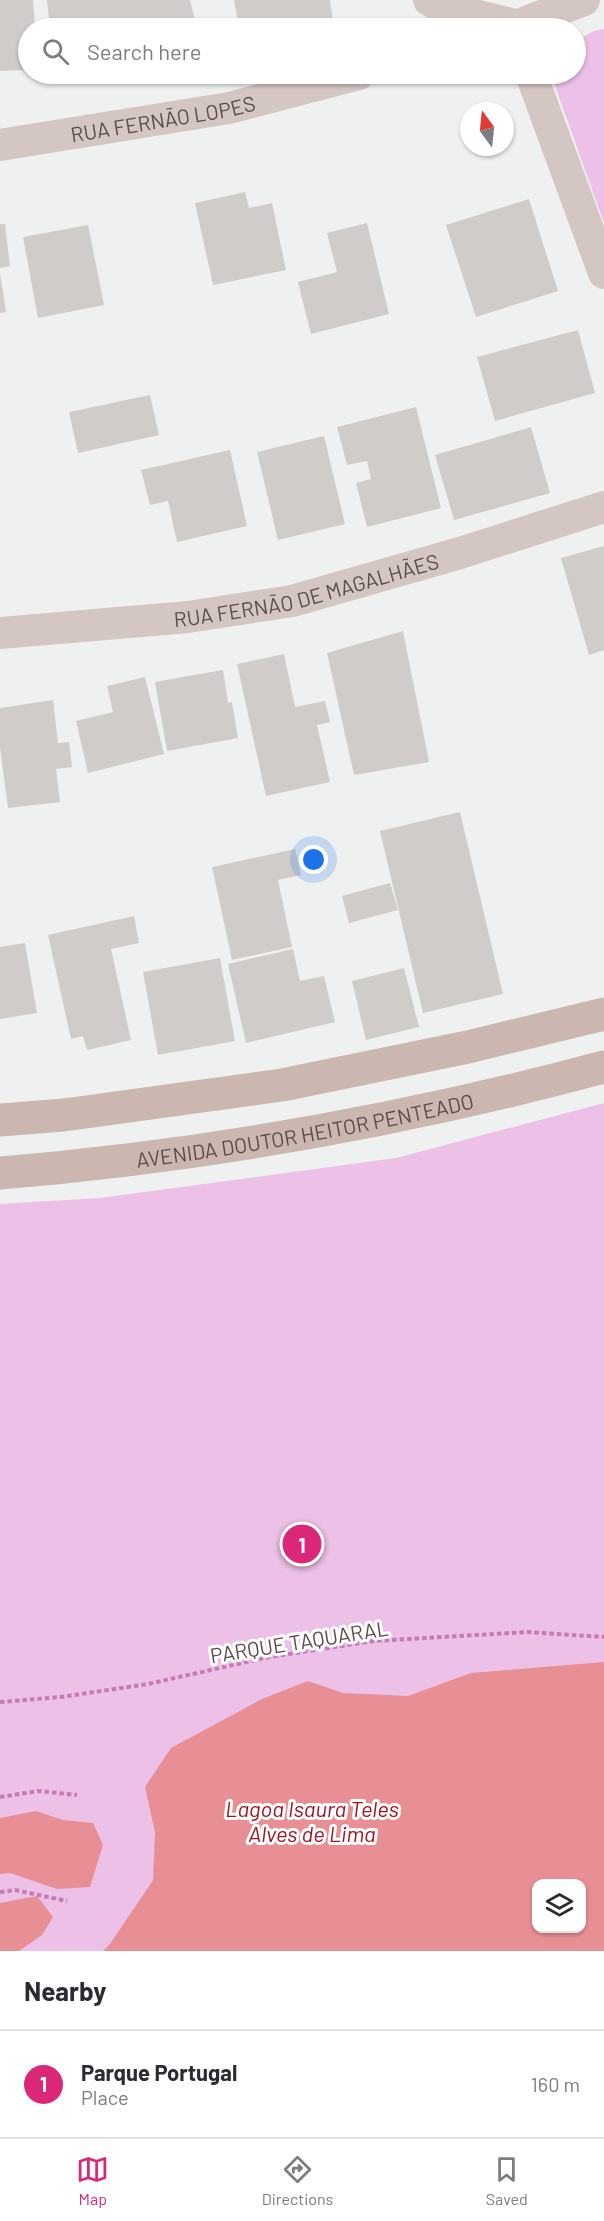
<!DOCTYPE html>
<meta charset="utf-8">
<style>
:root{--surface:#fff;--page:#f7f7f7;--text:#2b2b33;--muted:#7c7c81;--line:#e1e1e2;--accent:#db2777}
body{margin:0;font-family:Barlow,sans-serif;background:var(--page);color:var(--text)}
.controls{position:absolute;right:18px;bottom:18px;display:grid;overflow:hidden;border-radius:12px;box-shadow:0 2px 4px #0004}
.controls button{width:54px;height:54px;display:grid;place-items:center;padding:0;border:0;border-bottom:2px solid var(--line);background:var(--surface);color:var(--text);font:30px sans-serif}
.compass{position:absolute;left:460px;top:102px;width:54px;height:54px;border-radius:50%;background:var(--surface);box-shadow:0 2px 4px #0004;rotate:345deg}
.you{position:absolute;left:314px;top:860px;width:21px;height:21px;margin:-15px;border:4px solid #fff;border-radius:50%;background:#1a73e8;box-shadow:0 0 0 9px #1a73e833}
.badge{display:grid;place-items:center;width:39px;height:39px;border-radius:50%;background:var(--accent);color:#fff;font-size:20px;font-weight:700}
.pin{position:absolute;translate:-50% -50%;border:3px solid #fff;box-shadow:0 2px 6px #0006}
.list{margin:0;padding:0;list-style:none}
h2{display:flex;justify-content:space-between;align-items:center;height:78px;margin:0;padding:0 24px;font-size:26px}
h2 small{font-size:20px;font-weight:400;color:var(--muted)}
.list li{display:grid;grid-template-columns:39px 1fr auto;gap:18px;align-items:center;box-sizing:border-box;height:108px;padding:0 24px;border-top:2px solid var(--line)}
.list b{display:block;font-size:22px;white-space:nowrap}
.list p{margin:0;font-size:20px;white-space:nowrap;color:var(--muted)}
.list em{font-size:20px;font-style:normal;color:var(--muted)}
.icon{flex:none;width:33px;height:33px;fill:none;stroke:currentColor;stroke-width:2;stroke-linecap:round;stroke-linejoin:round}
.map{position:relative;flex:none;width:604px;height:1951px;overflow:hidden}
.search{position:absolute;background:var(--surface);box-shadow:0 2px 4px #0004;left:18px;right:18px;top:18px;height:66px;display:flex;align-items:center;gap:15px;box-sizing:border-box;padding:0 21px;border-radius:33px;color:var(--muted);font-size:22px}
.sheet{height:186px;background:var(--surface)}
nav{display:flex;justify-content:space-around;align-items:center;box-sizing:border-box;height:84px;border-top:2px solid var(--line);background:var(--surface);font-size:16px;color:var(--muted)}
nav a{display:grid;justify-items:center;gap:3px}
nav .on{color:var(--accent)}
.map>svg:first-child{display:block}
.green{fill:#ecc0e7;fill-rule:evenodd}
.water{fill:#e78f94;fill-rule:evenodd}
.building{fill:#d0ccc9}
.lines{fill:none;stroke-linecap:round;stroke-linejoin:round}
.path{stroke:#c87ab5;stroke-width:4;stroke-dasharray:4.5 3;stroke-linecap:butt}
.minor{stroke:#d3c6c3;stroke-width:32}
.major{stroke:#ccb7b0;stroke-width:33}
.labels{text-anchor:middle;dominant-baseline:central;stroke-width:6;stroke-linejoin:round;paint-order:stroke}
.street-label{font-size:21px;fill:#5b4c48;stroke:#fff}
.water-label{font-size:22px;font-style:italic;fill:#a1151c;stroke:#fff}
</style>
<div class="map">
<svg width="604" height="1951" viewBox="0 0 604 1951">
<rect width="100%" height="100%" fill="#eff1f1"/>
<!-- green -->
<g class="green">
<path d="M 604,29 L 604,223 L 554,83 L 557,74 L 576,74 L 576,41 L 594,31 Z"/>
<path d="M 604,1103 L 604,1951 L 0,1951 L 0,1204 L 100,1198 L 396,1158 ZM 536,1884 L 582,1884 L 582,1928 L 536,1928 Z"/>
</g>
<!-- water -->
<g class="water">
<path d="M 604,1662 L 604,1951 L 103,1951 L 110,1944 L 153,1880 L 155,1832 L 145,1787 L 171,1748 L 262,1699 L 308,1681 L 343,1693 L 408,1696 L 471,1673 ZM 536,1884 L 582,1884 L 582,1928 L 536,1928 Z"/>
<path d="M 36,1811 L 63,1820 L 93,1823 L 103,1845 L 90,1887 L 57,1889 L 10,1873 L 0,1874 L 0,1818 Z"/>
<path d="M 37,1896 L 53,1917 L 42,1935 L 19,1951 L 0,1951 L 0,1903 Z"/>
</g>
<!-- building -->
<g class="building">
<path d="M 0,0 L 33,0 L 35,28 L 28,28 L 28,70 L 0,71 Z"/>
<path d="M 47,0 L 190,0 L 197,28 L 50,28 Z"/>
<path d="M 234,0 L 330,0 L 334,28 L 239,28 Z"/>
<path d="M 245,192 L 249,208 L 272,203 L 286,270 L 213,285 L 195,203 Z"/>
<path d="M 529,199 L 558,291 L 476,317 L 446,225 Z"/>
<path d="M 367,223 L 389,314 L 311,334 L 298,282 L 337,272 L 327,233 Z"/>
<path d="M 0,224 L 5,224 L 10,266 L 0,268 Z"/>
<path d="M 88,225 L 104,305 L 38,318 L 23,237 Z"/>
<path d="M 0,273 L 6,312 L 0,313 Z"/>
<path d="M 578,330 L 595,393 L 495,421 L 477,357 Z"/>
<path d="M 150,395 L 159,435 L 78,453 L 69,412 Z"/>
<path d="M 416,407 L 441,508 L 367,527 L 356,483 L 371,479 L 367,461 L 347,465 L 337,427 Z"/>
<path d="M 531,427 L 550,493 L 454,520 L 435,455 Z"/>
<path d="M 324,436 L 345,524 L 278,540 L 257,452 Z"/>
<path d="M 230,450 L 247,526 L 177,542 L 168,501 L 150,505 L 141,470 Z"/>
<path d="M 604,546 L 604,650 L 589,655 L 561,558 Z"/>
<path d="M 403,631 L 429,762 L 354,775 L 327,653 Z"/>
<path d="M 284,654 L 295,707 L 325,701 L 330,722 L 317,725 L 330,782 L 266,796 L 237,664 Z"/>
<path d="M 223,670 L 228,703 L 232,702 L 238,738 L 167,751 L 155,682 Z"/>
<path d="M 145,677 L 164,754 L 88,773 L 76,721 L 113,712 L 107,686 Z"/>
<path d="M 53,700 L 58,743 L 69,742 L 72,767 L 56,769 L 60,802 L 8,808 L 0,748 L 0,708 Z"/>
<path d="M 460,812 L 503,994 L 423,1013 L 380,831 Z"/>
<path d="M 295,849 L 301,875 L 278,880 L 292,947 L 232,960 L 212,867 Z"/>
<path d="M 390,883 L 398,910 L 349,923 L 342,896 Z"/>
<path d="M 134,916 L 139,943 L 111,949 L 131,1040 L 87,1050 L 83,1036 L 71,1039 L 48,935 Z"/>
<path d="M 25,943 L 37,1013 L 0,1019 L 0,947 Z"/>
<path d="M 293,949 L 300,981 L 324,976 L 335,1022 L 246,1043 L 228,964 Z"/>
<path d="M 220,958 L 235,1041 L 158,1055 L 143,972 Z"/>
<path d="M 404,968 L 419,1027 L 366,1040 L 352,981 Z"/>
</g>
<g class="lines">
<!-- path -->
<g class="path">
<path d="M 0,1702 L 61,1697 L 148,1684 L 269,1657 L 374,1641 L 528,1632 L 604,1637"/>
<path d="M 0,1797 L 39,1791 L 77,1795"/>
<path d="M 0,1892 L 15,1890 L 67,1901"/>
</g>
<!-- minor -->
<g class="minor">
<path d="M 429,0 L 441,7 L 519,26 L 520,28"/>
<path d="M 510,28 L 584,0"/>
<path d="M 531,74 L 604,273"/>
<path id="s1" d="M 0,145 L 229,108 L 359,74"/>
<path id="s2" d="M 0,633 L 188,617 L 292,601 L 460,553 L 604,507"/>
</g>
<!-- major -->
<g class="major">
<path d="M 0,1120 L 64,1115 L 282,1085 L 468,1047 L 604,1014"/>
<path id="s3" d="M 0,1173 C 204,1156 406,1120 604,1067"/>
</g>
</g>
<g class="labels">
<!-- street labels -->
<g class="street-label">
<text stroke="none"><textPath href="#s1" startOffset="165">RUA FERNÃO LOPES</textPath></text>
<text stroke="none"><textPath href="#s2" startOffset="310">RUA FERNÃO DE MAGALHÃES</textPath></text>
<text stroke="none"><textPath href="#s3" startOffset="308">AVENIDA DOUTOR HEITOR PENTEADO</textPath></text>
<text transform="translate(299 1641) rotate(-9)">PARQUE TAQUARAL</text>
</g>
<!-- water labels -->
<g class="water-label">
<text x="312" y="1808">Lagoa Isaura Teles<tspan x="312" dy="25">Alves de Lima</tspan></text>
</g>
</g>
</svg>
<div class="controls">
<button><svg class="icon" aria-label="layers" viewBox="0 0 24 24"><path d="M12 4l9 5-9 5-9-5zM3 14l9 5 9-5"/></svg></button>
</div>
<svg class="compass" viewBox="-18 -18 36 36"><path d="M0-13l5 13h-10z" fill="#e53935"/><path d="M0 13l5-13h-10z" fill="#7c7c81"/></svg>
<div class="you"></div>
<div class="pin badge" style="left:302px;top:1544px">1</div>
<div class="search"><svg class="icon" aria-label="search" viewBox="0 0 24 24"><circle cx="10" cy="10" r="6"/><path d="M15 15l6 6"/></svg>Search here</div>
</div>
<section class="sheet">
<h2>Nearby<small></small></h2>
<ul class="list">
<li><span class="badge">1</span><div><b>Parque Portugal</b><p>Place</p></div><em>160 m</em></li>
</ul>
</section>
<nav>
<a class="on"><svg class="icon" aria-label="map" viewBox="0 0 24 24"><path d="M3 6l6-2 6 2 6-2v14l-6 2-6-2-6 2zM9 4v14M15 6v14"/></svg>Map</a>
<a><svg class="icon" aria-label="directions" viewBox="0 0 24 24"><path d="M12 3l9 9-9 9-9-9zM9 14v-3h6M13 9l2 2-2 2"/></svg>Directions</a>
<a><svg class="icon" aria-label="saved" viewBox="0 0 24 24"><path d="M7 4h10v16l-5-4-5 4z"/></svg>Saved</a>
</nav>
